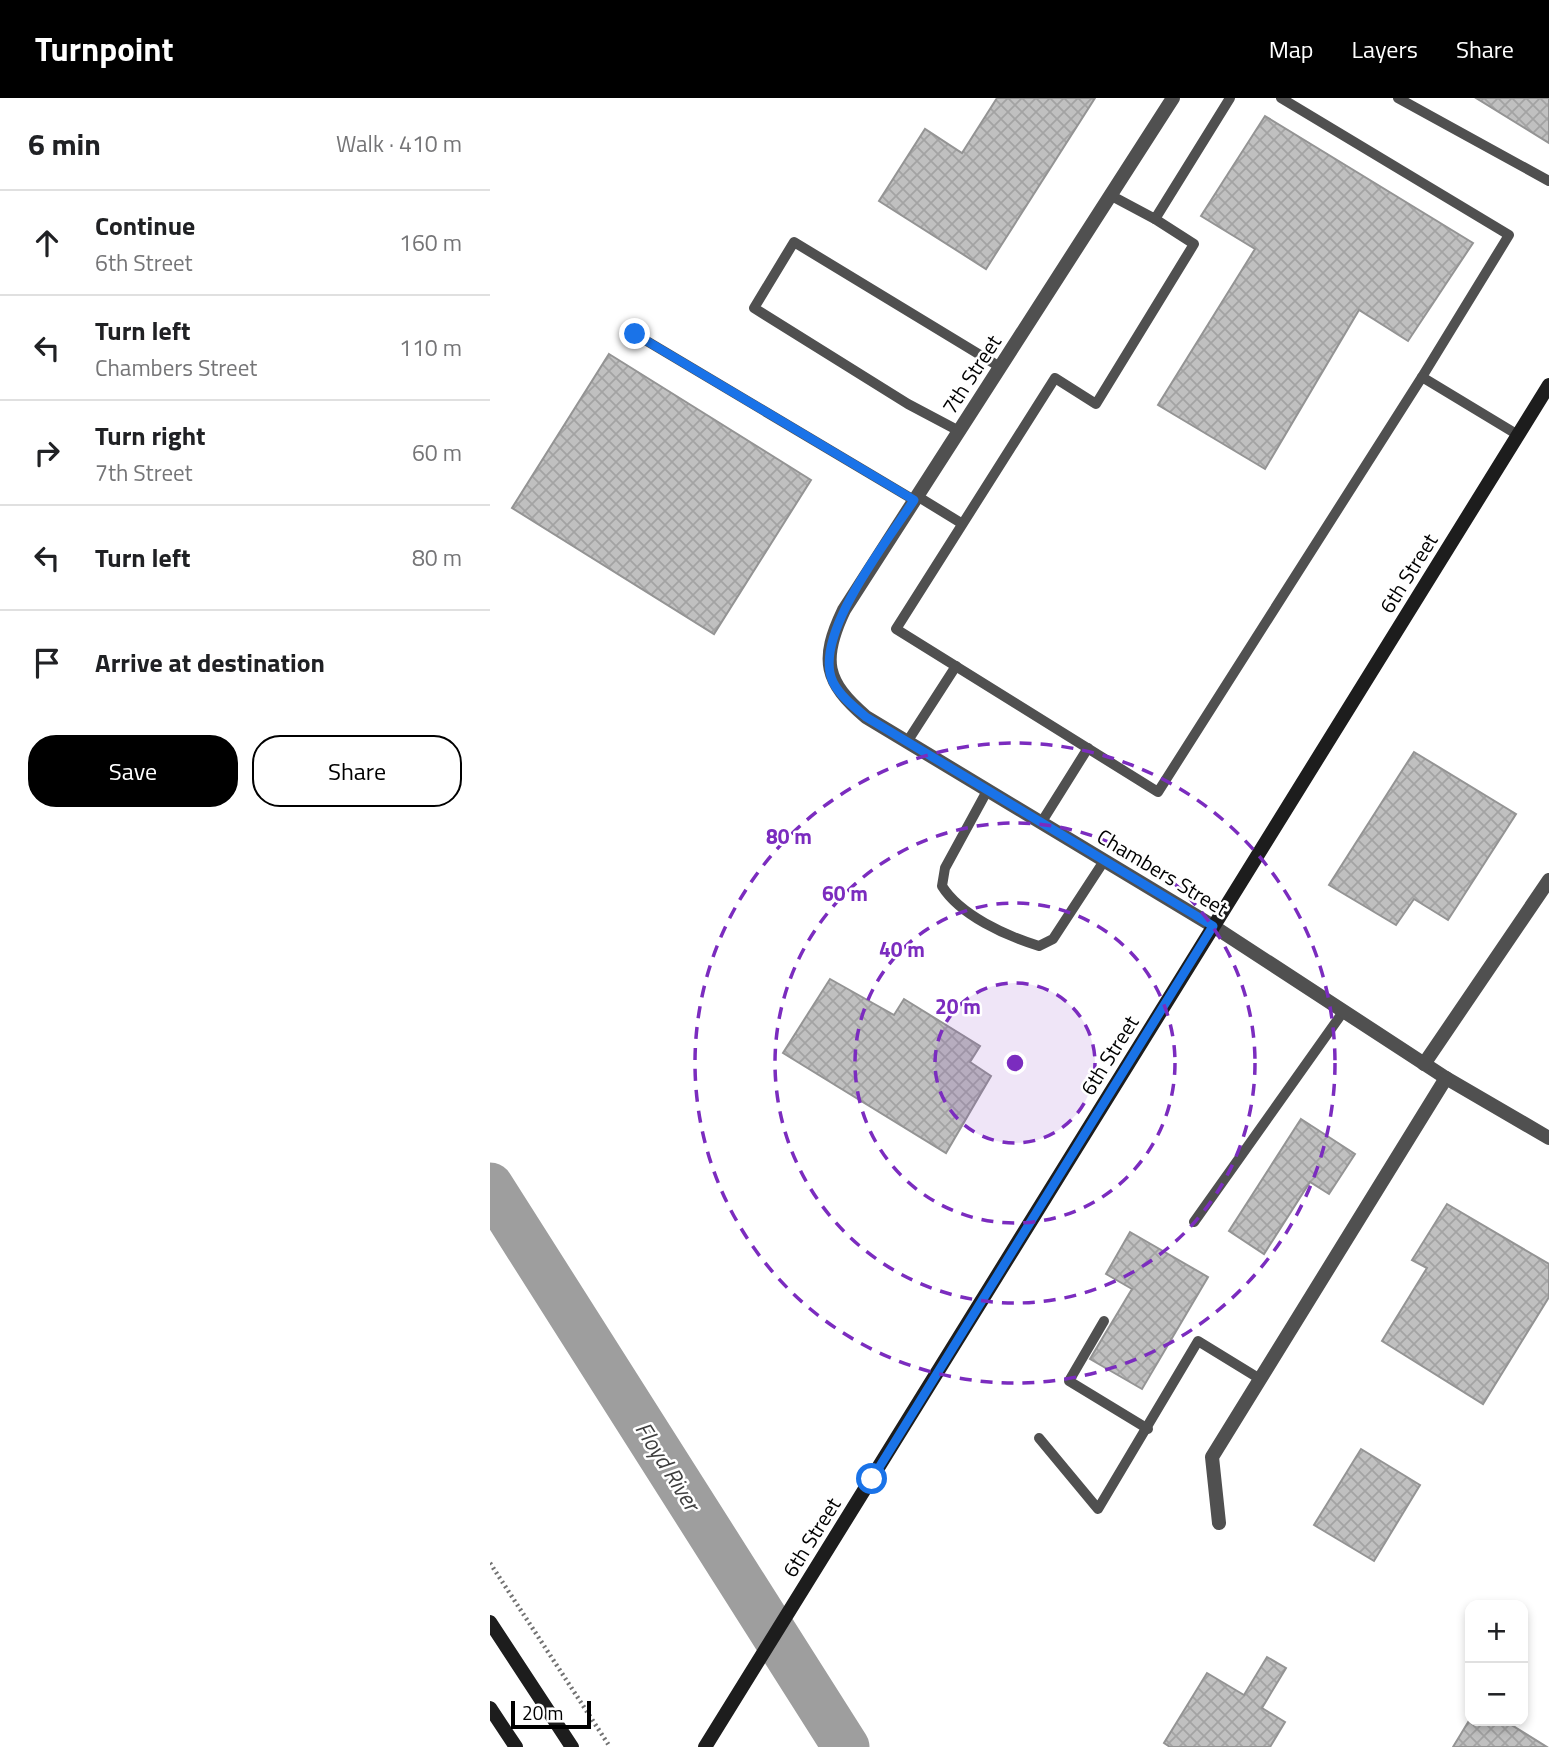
<!DOCTYPE html>
<meta charset="utf-8">
<style>
:root{--surface:#fff;--page:#f2f2f2;--text:#202124;--muted:#757577;--line:#e0e0e0;--accent:#000}
body{margin:0;font-family:"Titillium Web",sans-serif;background:var(--page);color:var(--text)}
.controls{position:absolute;right:21px;bottom:21px;display:grid;overflow:hidden;border-radius:14px;box-shadow:0 4px 10px #0003}
.controls button{width:63px;height:63px;display:grid;place-items:center;padding:0;border:0;border-bottom:2px solid var(--line);background:var(--surface);color:var(--text);font:35px sans-serif}
.scale{position:absolute;left:21px;bottom:18px;width:80px;box-sizing:border-box;padding-left:7px;border:4px solid #000;border-top:0;font-size:19px;line-height:24px;white-space:nowrap;color:#000;-webkit-text-stroke:5px #fff;paint-order:stroke}
.stop{position:absolute;width:21px;height:21px;margin:-16px;border:5px solid #1a73e8;border-radius:50%;background:#fff}
.stop.end{background:#1a73e8;border-color:#fff;box-shadow:0 2px 7px #0008}
.list{margin:0;padding:0;list-style:none}
h2{display:flex;justify-content:space-between;align-items:center;height:91px;margin:0;padding:0 28px;font-size:30px}
h2 small{font-size:23px;font-weight:400;color:var(--muted)}
.list li{display:grid;grid-template-columns:46px 1fr auto;gap:21px;align-items:center;box-sizing:border-box;height:105px;padding:0 28px;border-top:2px solid var(--line)}
.list b{display:block;font-size:26px;white-space:nowrap}
.list p{margin:0;font-size:23px;white-space:nowrap;color:var(--muted)}
.list em{font-size:23px;font-style:normal;color:var(--muted)}
.actions{display:flex;gap:14px;padding:21px 28px}
.actions a{flex:1;padding:16px 0;border:2px solid var(--accent);border-radius:28px;text-align:center;font-size:24px;color:var(--accent)}
.actions .main{background:var(--accent);color:#fff}
.icon{flex:none;width:38px;height:38px;fill:none;stroke:currentColor;stroke-width:2;stroke-linecap:round;stroke-linejoin:round}
.map{position:relative;flex:none;width:1059px;height:1649px;overflow:hidden}
header{display:flex;align-items:center;gap:42px;box-sizing:border-box;height:98px;padding:0 35px;background:var(--accent);color:#fff}
header strong{font-size:33px}
nav{display:flex;gap:38px;margin-inline-start:auto;font-size:24px}
main{display:flex}
aside{flex:1;background:var(--surface)}
.map>svg:first-child{display:block}
.lines{fill:none;stroke-linecap:round;stroke-linejoin:round}
.river{stroke:#9e9e9e;stroke-width:47}
.building{fill:url(#building-cross-hatch);stroke:#949494;stroke-width:2}
.path{stroke:#727272;stroke-width:4.5;stroke-dasharray:2 3.5;stroke-linecap:butt}
.lane{stroke:#505050;stroke-width:10}
.street{stroke:#505050;stroke-width:14}
.secondary{stroke:#1d1d1d;stroke-width:14}
.route{stroke:#1a73e8;stroke-width:9}
.ring{fill:none;stroke:#7b2cbf;stroke-width:3.5;stroke-dasharray:12 9}
.labels{text-anchor:middle;dominant-baseline:central;stroke-width:5;stroke-linejoin:round;paint-order:stroke}
.street-label{font-size:21px;fill:#000;stroke:#fff}
.water-label{font-size:23px;font-style:italic;fill:#3f3f3f;stroke:#fff}
.centre{fill:#7b2cbf;stroke:#fff;stroke-width:3.5}
.ring-label{font-size:21px;text-anchor:middle;font-weight:bold;fill:#7b2cbf;stroke:#fff;stroke-width:5;stroke-linejoin:round;paint-order:stroke}
</style>
<header>
<strong>Turnpoint</strong>
<nav><a>Map</a><a>Layers</a><a>Share</a></nav>
</header>
<main>
<aside>
<h2>6 min<small>Walk · 410 m</small></h2>
<ul class="list">
<li><svg class="icon" aria-label="ahead" viewBox="0 0 24 24"><path d="M12 20V5M6 11l6-6 6 6"/></svg><div><b>Continue</b><p>6th Street</p></div><em>160 m</em></li>
<li><svg class="icon" aria-label="left" viewBox="0 0 24 24"><path d="M17 20v-9H6M10 6l-5 5 5 5"/></svg><div><b>Turn left</b><p>Chambers Street</p></div><em>110 m</em></li>
<li><svg class="icon" aria-label="right" viewBox="0 0 24 24"><path d="M7 20v-9h11M14 6l5 5-5 5"/></svg><div><b>Turn right</b><p>7th Street</p></div><em>60 m</em></li>
<li><svg class="icon" aria-label="left" viewBox="0 0 24 24"><path d="M17 20v-9H6M10 6l-5 5 5 5"/></svg><div><b>Turn left</b></div><em>80 m</em></li>
<li><svg class="icon" aria-label="arrive" viewBox="0 0 24 24"><path d="M6 21V4h12l-3 4 3 4H6"/></svg><div><b>Arrive at destination</b></div></li>
</ul>
<div class="actions"><a class="main">Save</a><a>Share</a></div>
</aside>
<div class="map">
<svg width="1059" height="1649" viewBox="0 0 1059 1649">
<defs>
<pattern id="building-cross-hatch" width="8" height="8" patternUnits="userSpaceOnUse" patternTransform="scale(1.75)"><rect width="8" height="8" fill="#c0c0c0"/><path d="M0 0l8 8M0 8l8-8" fill="none" stroke="#a3a3a3"/></pattern>
</defs>
<rect width="100%" height="100%" fill="#fff"/>
<g class="lines">
<!-- river -->
<path class="river" d="M 0,1088 L 356,1649"/>
</g>
<!-- building -->
<g class="building">
<path d="M 507,0 L 605,0 L 496,171 L 389,103 L 435,31 L 472,55 Z"/>
<path d="M 986,0 L 1059,0 L 1059,45 Z"/>
<path d="M 775,18 L 983,145 L 918,243 L 869,212 L 775,371 L 668,307 L 765,151 L 711,118 Z"/>
<path d="M 119,256 L 321,382 L 224,536 L 22,410 Z"/>
<path d="M 924,654 L 1026,716 L 958,822 L 924,801 L 906,827 L 839,787 Z"/>
<path d="M 340,881 L 404,917 L 414,901 L 490,948 L 480,964 L 501,978 L 456,1055 L 293,955 Z"/>
<path d="M 811,1021 L 865,1056 L 839,1096 L 820,1084 L 774,1156 L 739,1133 Z"/>
<path d="M 957,1106 L 1059,1166 L 1059,1199 L 993,1306 L 892,1243 L 937,1170 L 922,1162 Z"/>
<path d="M 640,1134 L 718,1179 L 652,1291 L 600,1261 L 642,1191 L 616,1176 Z"/>
<path d="M 871,1351 L 930,1387 L 884,1463 L 824,1427 Z"/>
<path d="M 777,1559 L 796,1570 L 772,1610 L 795,1624 L 780,1649 L 680,1649 L 674,1645 L 717,1575 L 754,1597 Z"/>
<path d="M 980,1621 L 1015,1623 L 1057,1649 L 963,1649 Z"/>
</g>
<g class="lines">
<!-- path -->
<path class="path" d="M 0,1465 L 120,1649"/>
<!-- lane -->
<g class="lane">
<path d="M 791,0 L 1019,137 L 932,279"/>
<path d="M 908,0 L 1059,83"/>
<path d="M 620,97 L 665,121 L 740,0"/>
<path d="M 665,121 L 704,146 L 606,306 L 565,280 L 406,531 L 668,694 L 932,279 L 1028,337"/>
<path d="M 145,236 L 424,402"/>
<path d="M 469,333 L 418,306 L 264,210 L 304,144 L 510,269"/>
<path d="M 427,398 L 471,425"/>
<path d="M 417,644 L 466,568"/>
<path d="M 497,693 L 455,770 L 452,788 C 470,817 516,838 549,848 L 563,841 L 614,763"/>
<path d="M 551,725 L 598,650"/>
<path d="M 704,1124 L 853,914"/>
<path d="M 614,1223 L 579,1283 L 658,1331"/>
<path d="M 549,1340 L 608,1411 L 708,1243 L 770,1281"/>
</g>
<!-- street -->
<g class="street">
<path d="M 683,0 L 354,512 C 330,562 335,584 376,619 L 723,828 L 956,980 L 1059,1040"/>
<path d="M 934,966 L 1059,782"/>
<path d="M 729,1425 L 722,1359 L 956,980"/>
</g>
<!-- secondary -->
<g class="secondary">
<path d="M 0,1524 L 82,1649"/>
<path d="M 0,1610 L 26,1649"/>
<path d="M 215,1649 L 1059,287"/>
</g>
</g>
<g class="lines">
<!-- route -->
<path class="route" d="M 145,236 L 424,402 C 399,441 321,538 343,584 C 350,598 364,609 376,619 L 723,828 L 382,1381"/>
</g>
<!-- distance rings -->
<circle cx="525" cy="965" r="80" fill="#7b2cbf" fill-opacity=".12"/>
<g class="ring">
<circle cx="525" cy="965" r="80"/>
<circle cx="525" cy="965" r="160"/>
<circle cx="525" cy="965" r="240"/>
<circle cx="525" cy="965" r="320"/>
</g>
<g class="labels">
<!-- street labels -->
<g class="street-label">
<text transform="translate(481 276) rotate(-57)">7th Street</text>
<text transform="translate(918 475) rotate(-58)">6th Street</text>
<text transform="translate(673 774) rotate(31)">Chambers Street</text>
<text transform="translate(619 957) rotate(-58)">6th Street</text>
<text transform="translate(321 1439) rotate(-58)">6th Street</text>
</g>
<!-- water labels -->
<g class="water-label">
<text transform="translate(178 1368) rotate(58)">Floyd River</text>
</g>
</g>
<circle cx="525" cy="965" r="10" class="centre"/>
<g class="ring-label">
<text x="299" y="746">80 m</text>
<text x="355" y="803">60 m</text>
<text x="412" y="859">40 m</text>
<text x="468" y="916">20 m</text>
</g>
</svg>
<div class="controls">
<button>+</button>
<button>−</button>
</div>
<div class="scale">20 m</div>
<div class="stop" style="left:382px;top:1381px"></div>
<div class="stop end" style="left:145px;top:236px"></div>
</div>
</main>
